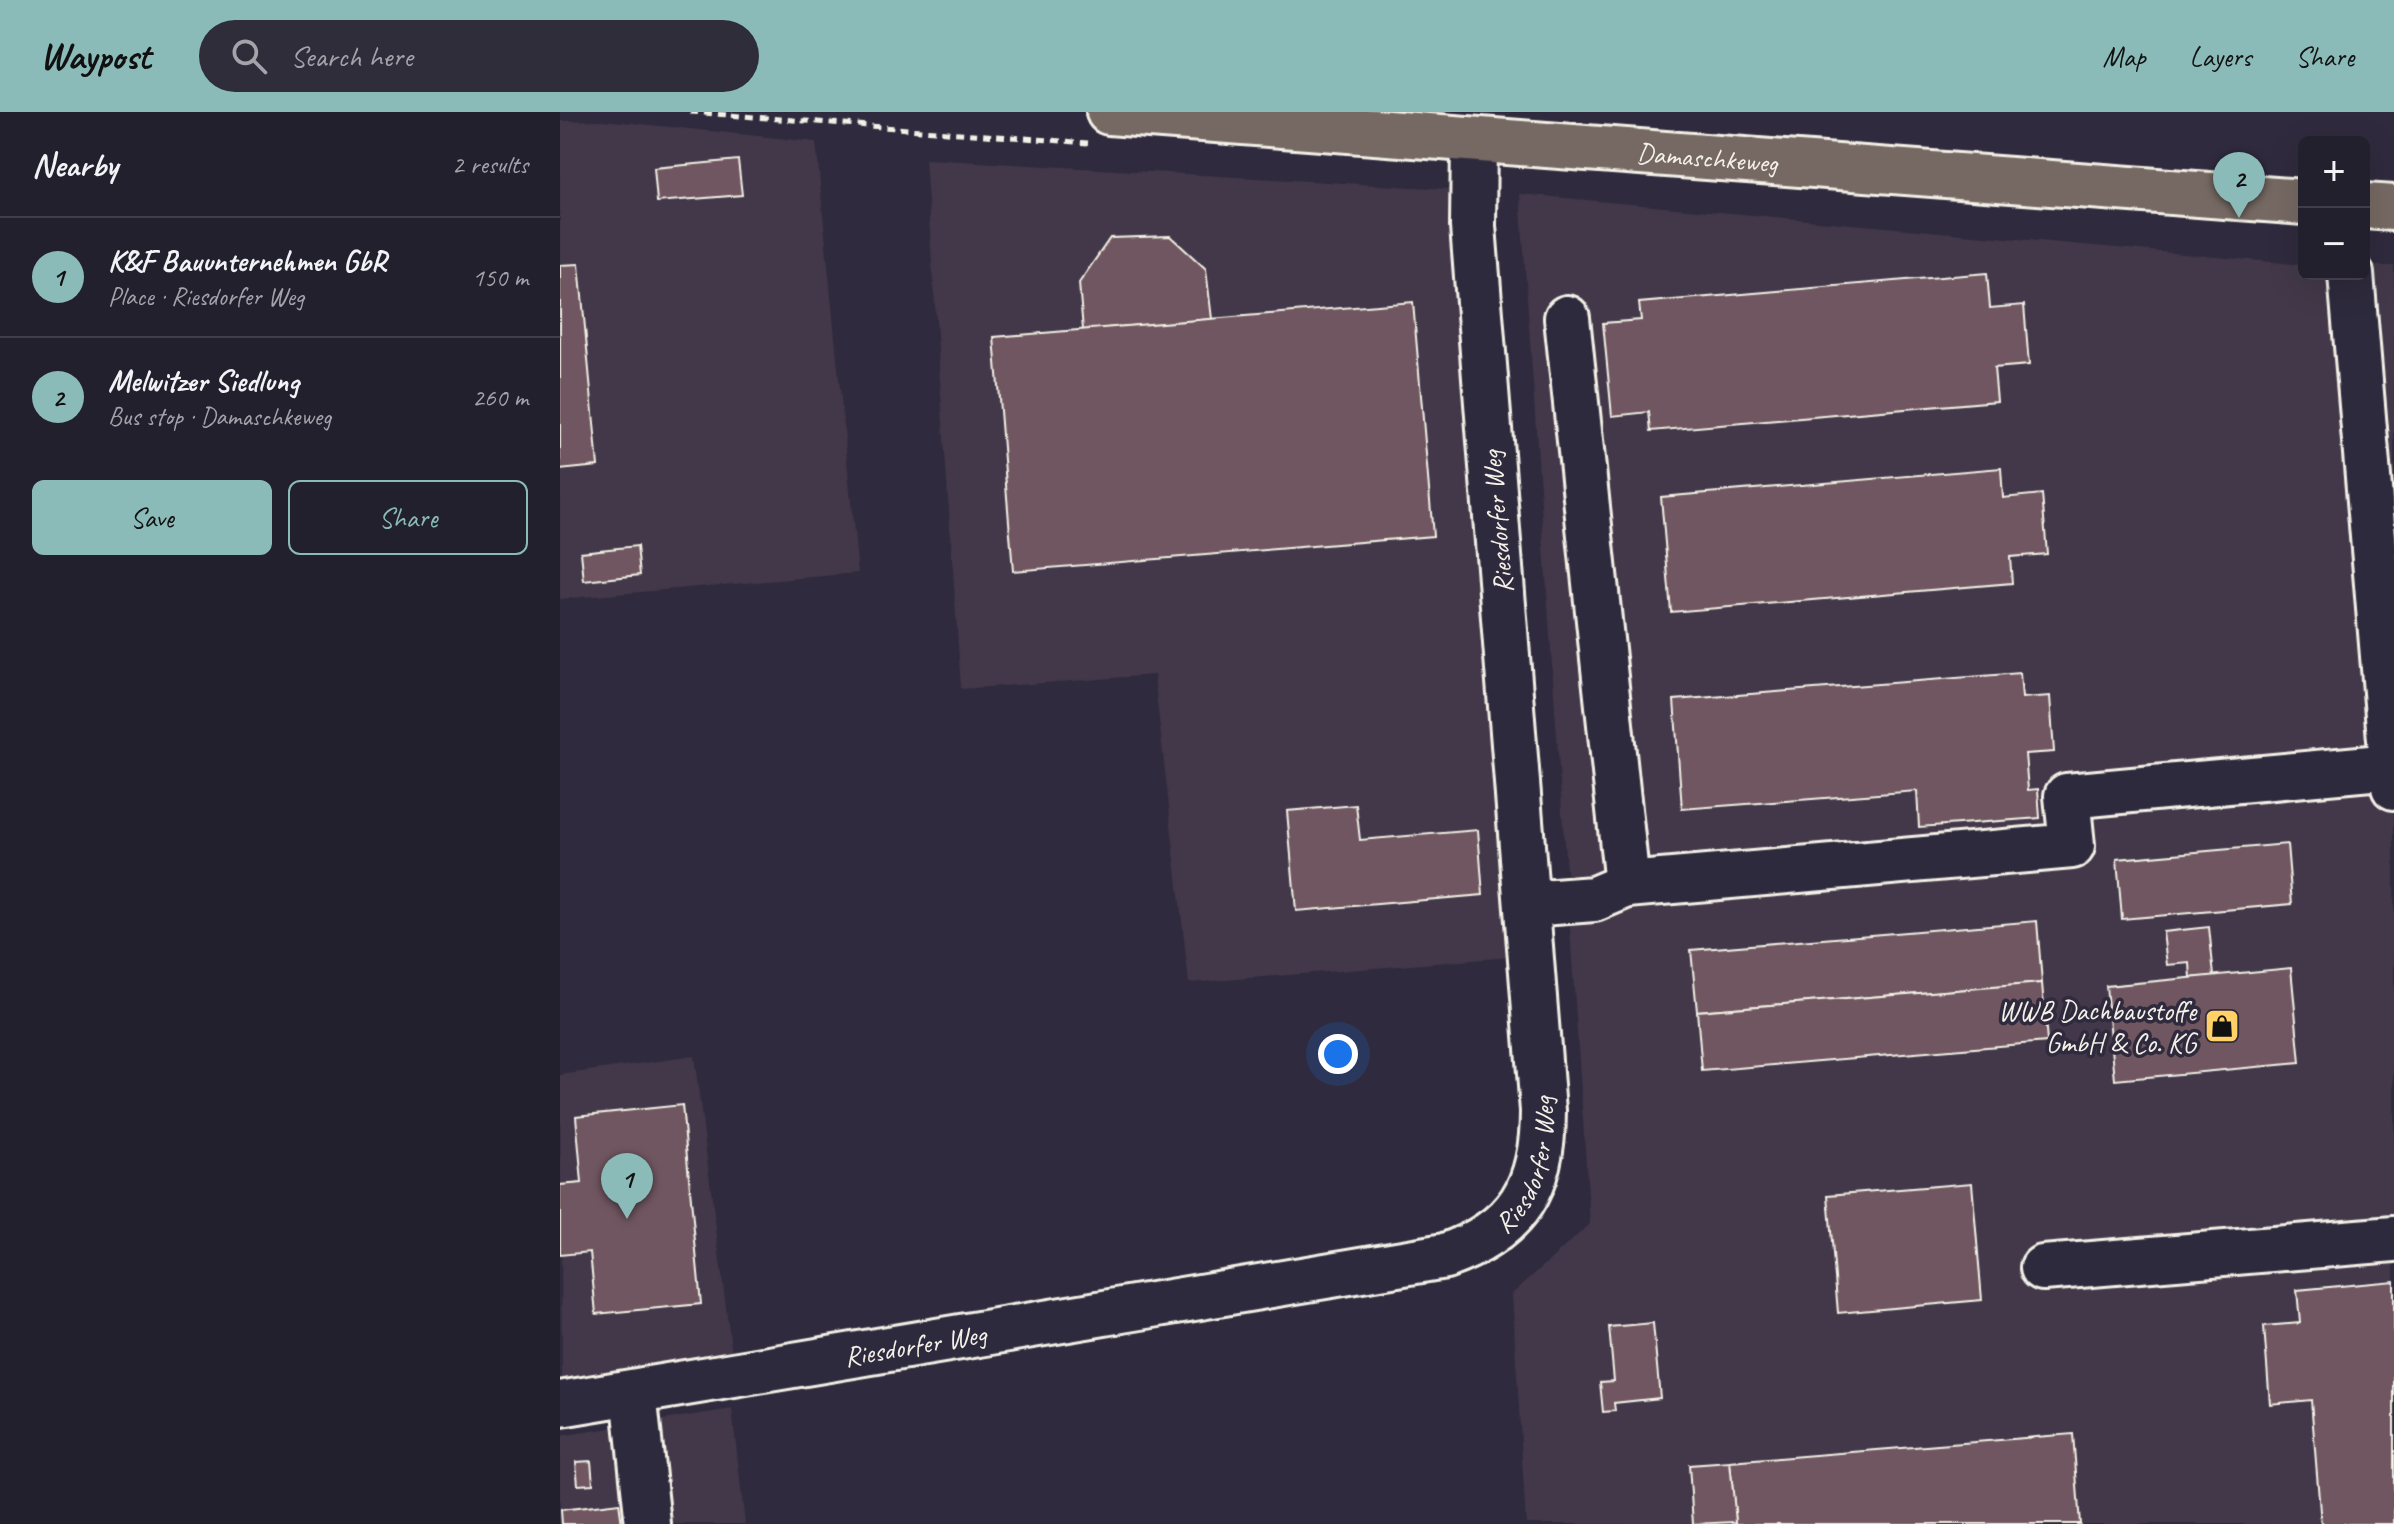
<!DOCTYPE html>
<meta charset="utf-8">
<style>
:root{--surface:#23202e;--page:#2f2d3a;--text:#f1f3f6;--muted:#a3a3aa;--line:#403e4a;--accent:#8bbbb9}
body{margin:0;font-family:Caveat,sans-serif;background:var(--page);color:var(--text)}
.controls{position:absolute;right:24px;top:24px;display:grid;overflow:hidden;border-radius:12px;box-shadow:0 8px 32px #0002}
.controls button{width:72px;height:72px;display:grid;place-items:center;padding:0;border:0;border-bottom:2px solid var(--line);background:var(--surface);color:var(--text);font:40px sans-serif}
.you{position:absolute;left:778px;top:942px;width:28px;height:28px;margin:-20px;border:6px solid #fff;border-radius:50%;background:#1a73e8;box-shadow:0 0 0 12px #1a73e833}
.badge{display:grid;place-items:center;width:52px;height:52px;border-radius:50%;background:var(--accent);color:#111;font-size:26px;font-weight:700}
.pin{position:absolute;translate:-50% -66px;filter:drop-shadow(0 2px 4px #0008)}
.pin::after{content:'';position:absolute;top:42px;width:28px;height:24px;background:inherit;clip-path:polygon(0 0,100% 0,50% 100%)}
.list{margin:0;padding:0;list-style:none}
h2{display:flex;justify-content:space-between;align-items:center;height:104px;margin:0;padding:0 32px;font-size:34px}
h2 small{font-size:26px;font-weight:400;color:var(--muted)}
.list li{display:grid;grid-template-columns:52px 1fr auto;gap:24px;align-items:center;box-sizing:border-box;height:120px;padding:0 32px;border-top:2px solid var(--line)}
.list b{display:block;font-size:30px;white-space:nowrap}
.list p{margin:0;font-size:26px;white-space:nowrap;color:var(--muted)}
.list em{font-size:26px;font-style:normal;color:var(--muted)}
.actions{display:flex;gap:16px;padding:24px 32px}
.actions a{flex:1;padding:18px 0;border:2px solid var(--accent);border-radius:12px;text-align:center;font-size:28px;color:var(--accent)}
.actions .main{background:var(--accent);color:#111}
.icon{flex:none;width:44px;height:44px;fill:none;stroke:currentColor;stroke-width:2;stroke-linecap:round;stroke-linejoin:round}
.map{position:relative;flex:none;width:1834px;height:1412px;overflow:hidden}
header{display:flex;align-items:center;gap:48px;box-sizing:border-box;height:112px;padding:0 40px;background:var(--accent);color:#111}
header strong{font-size:38px}
nav{display:flex;gap:44px;margin-inline-start:auto;font-size:28px}
.search{width:560px;height:72px;background:var(--page);display:flex;align-items:center;gap:20px;box-sizing:border-box;padding:0 28px;border-radius:44px;color:var(--muted);font-size:30px}
main{display:flex}
aside{flex:1;background:var(--surface)}
.map>svg:first-child{display:block}
.built{fill:#423848}
.building{fill:#6f5760;stroke:#f4f1e8;stroke-width:2}
.lines{fill:none;stroke-linecap:round;stroke-linejoin:round}
.minor-casing{stroke:#f4f1e8;stroke-width:50}
.major-casing{stroke:#f4f1e8;stroke-width:50}
.path{stroke:#f4f1e8;stroke-width:5;stroke-dasharray:8 6;stroke-linecap:butt}
.minor{stroke:#2f2a3d;stroke-width:44}
.major{stroke:#766964;stroke-width:44}
.labels{text-anchor:middle;dominant-baseline:central;stroke-width:7;stroke-linejoin:round;paint-order:stroke}
.street-label{font-size:28px;fill:#f4f1e8;stroke:#2f2a3d}
.poi-label{font-size:28px;fill:#f4f1e8;stroke:#2f2a3d;text-anchor:end}
</style>
<header>
<strong>Waypost</strong>
<div class="search"><svg class="icon" aria-label="search" viewBox="0 0 24 24"><circle cx="10" cy="10" r="6"/><path d="M15 15l6 6"/></svg>Search here</div>
<nav><a>Map</a><a>Layers</a><a>Share</a></nav>
</header>
<main>
<aside>
<h2>Nearby<small>2 results</small></h2>
<ul class="list">
<li><span class="badge">1</span><div><b>K&amp;F Bauunternehmen GbR</b><p>Place · Riesdorfer Weg</p></div><em>150 m</em></li>
<li><span class="badge">2</span><div><b>Melwitzer Siedlung</b><p>Bus stop · Damaschkeweg</p></div><em>260 m</em></li>
</ul>
<div class="actions"><a class="main">Save</a><a>Share</a></div>
</aside>
<div class="map">
<svg width="1834" height="1412" viewBox="0 0 1834 1412">
<rect width="100%" height="100%" fill="#2f2a3d"/>
<filter id="ink" filterUnits="userSpaceOnUse"><feTurbulence type="fractalNoise" baseFrequency=".0125" numOctaves="2"/><feDisplacementMap in="SourceGraphic" scale="16" xChannelSelector="R" yChannelSelector="G"/><feConvolveMatrix kernelMatrix="1 2 1 2 8 2 1 2 1" color-interpolation-filters="sRGB"/></filter>
<g filter="url(#ink)">
<!-- built -->
<g class="built">
<path d="M 42,8 L 256,30 L 298,461 L 0,487 L 0,9 Z"/>
<path d="M 365,47 L 888,77 L 950,845 L 629,871 L 594,563 L 401,577 Z"/>
<path d="M 960,82 L 1744,153 L 1744,162 L 1804,162 L 1804,154 L 1834,154 L 1834,1412 L 966,1412 L 952,1182 L 1030,1112 Z"/>
<path d="M 134,944 L 172,1242 L 2,1272 L 0,963 Z"/>
<path d="M 172,1297 L 185,1412 L 0,1412 L 0,1324 Z"/>
</g>
<!-- building -->
<g class="building">
<path d="M 178,48 L 182,83 L 97,90 L 94,56 Z"/>
<path d="M 610,124 L 646,157 L 652,207 L 523,218 L 519,171 L 550,126 Z"/>
<path d="M 19,152 L 38,354 L 0,358 L 0,153 Z"/>
<path d="M 1427,161 L 1430,196 L 1464,193 L 1469,253 L 1434,256 L 1437,289 L 1091,319 L 1089,300 L 1052,304 L 1043,211 L 1081,208 L 1079,191 Z"/>
<path d="M 853,190 L 873,424 L 453,459 L 434,225 Z"/>
<path d="M 1441,356 L 1443,386 L 1482,382 L 1487,442 L 1450,445 L 1452,471 L 1111,500 L 1101,385 Z"/>
<path d="M 77,434 L 80,463 L 24,469 L 21,440 Z"/>
<path d="M 1460,561 L 1462,586 L 1490,584 L 1494,640 L 1465,642 L 1468,678 L 1478,677 L 1480,706 L 1359,715 L 1357,679 L 1122,697 L 1114,588 Z"/>
<path d="M 796,693 L 800,728 L 918,718 L 923,783 L 736,799 L 727,699 Z"/>
<path d="M 1727,732 L 1732,792 L 1562,807 L 1557,747 Z"/>
<path d="M 1477,809 L 1482,871 L 1137,899 L 1131,838 Z"/>
<path d="M 1649,815 L 1654,864 L 1631,866 L 1630,851 L 1607,853 L 1603,820 Z"/>
<path d="M 1731,856 L 1740,951 L 1555,968 L 1546,874 Z"/>
<path d="M 1482,871 L 1487,930 L 1142,959 L 1137,899 Z"/>
<path d="M 122,993 L 141,1192 L 36,1202 L 30,1140 L 0,1143 L 0,1073 L 22,1071 L 16,1004 Z"/>
<path d="M 1412,1071 L 1422,1188 L 1278,1201 L 1268,1083 Z"/>
<path d="M 1834,1169 L 1834,1412 L 1761,1412 L 1751,1288 L 1710,1292 L 1704,1214 L 1740,1211 L 1737,1178 Z"/>
<path d="M 1093,1211 L 1100,1286 L 1054,1291 L 1055,1299 L 1043,1300 L 1040,1270 L 1054,1269 L 1049,1215 Z"/>
<path d="M 1513,1322 L 1520,1412 L 1176,1412 L 1170,1350 Z"/>
<path d="M 31,1349 L 33,1372 L 18,1373 L 16,1350 Z"/>
<path d="M 1170,1350 L 1176,1410 L 1133,1412 L 1129,1353 Z"/>
<path d="M 59,1391 L 62,1412 L 2,1412 L 1,1398 Z"/>
</g>
<g class="lines">
<!-- minor casing -->
<g class="minor-casing">
<g id="minor">
<path d="M 1791,162 L 1834,675"/>
<path d="M 1007,206 L 1067,773 L 1512,734 L 1507,684 L 1832,654"/>
<path d="M 968,792 L 1034,787 L 1067,773"/>
<path d="M 1483,1156 L 1834,1127"/>
<path d="M 74,1281 L 88,1412"/>
<path id="s1" d="M 0,1292 L 885,1144 C 958,1118 983,1075 983,999 L 913,114 L 914,28"/>
</g>
</g>
<!-- major casing -->
<g class="major-casing">
<g id="major">
<path id="s2" d="M 549,0 L 1744,90"/>
<path d="M 1804,94 L 1834,96"/>
</g>
</g>
<!-- path -->
<path class="path" d="M 130,0 L 528,31"/>
<!-- minor -->
<use href="#minor" class="minor"/>
<!-- major -->
<use href="#major" class="major"/>
</g>
</g>
<!-- icons -->
<defs>
<g id="shop-square" transform="scale(1.8)"><rect x="-9" y="-9" width="18" height="18" rx="4" fill="#ffd166" stroke="#2f2a3d"/><path d="M-5-2.5h2.3a2.7 3.5 0 0 1 5.4 0H5L5.5 6h-11ZM-1.5-2.5h3a1.5 2.3 0 0 0-3 0Z" fill="#111"/></g>
</defs>
<g fill-rule="evenodd">
<use href="#shop-square" x="1662" y="914"/>
</g>
<g class="labels">
<!-- street labels -->
<g class="street-label">
<text stroke="none"><textPath href="#s2" startOffset="600">Damaschkeweg</textPath></text>
<text transform="translate(937 410) rotate(-95)">Riesdorfer Weg</text>
<text stroke="none"><textPath href="#s1" startOffset="1030">Riesdorfer Weg</textPath></text>
<text stroke="none"><textPath href="#s1" startOffset="360">Riesdorfer Weg</textPath></text>
</g>
<!-- poi labels -->
<g class="poi-label">
<text x="1636" y="898">WWB Dachbaustoffe<tspan x="1636" dy="32">GmbH &amp; Co. KG</tspan></text>
</g>
</g>
</svg>
<div class="controls">
<button>+</button>
<button>−</button>
</div>
<div class="you"></div>
<div class="pin badge" style="left:67px;top:1107px">1</div>
<div class="pin badge" style="left:1679px;top:106px">2</div>
</div>
</main>
